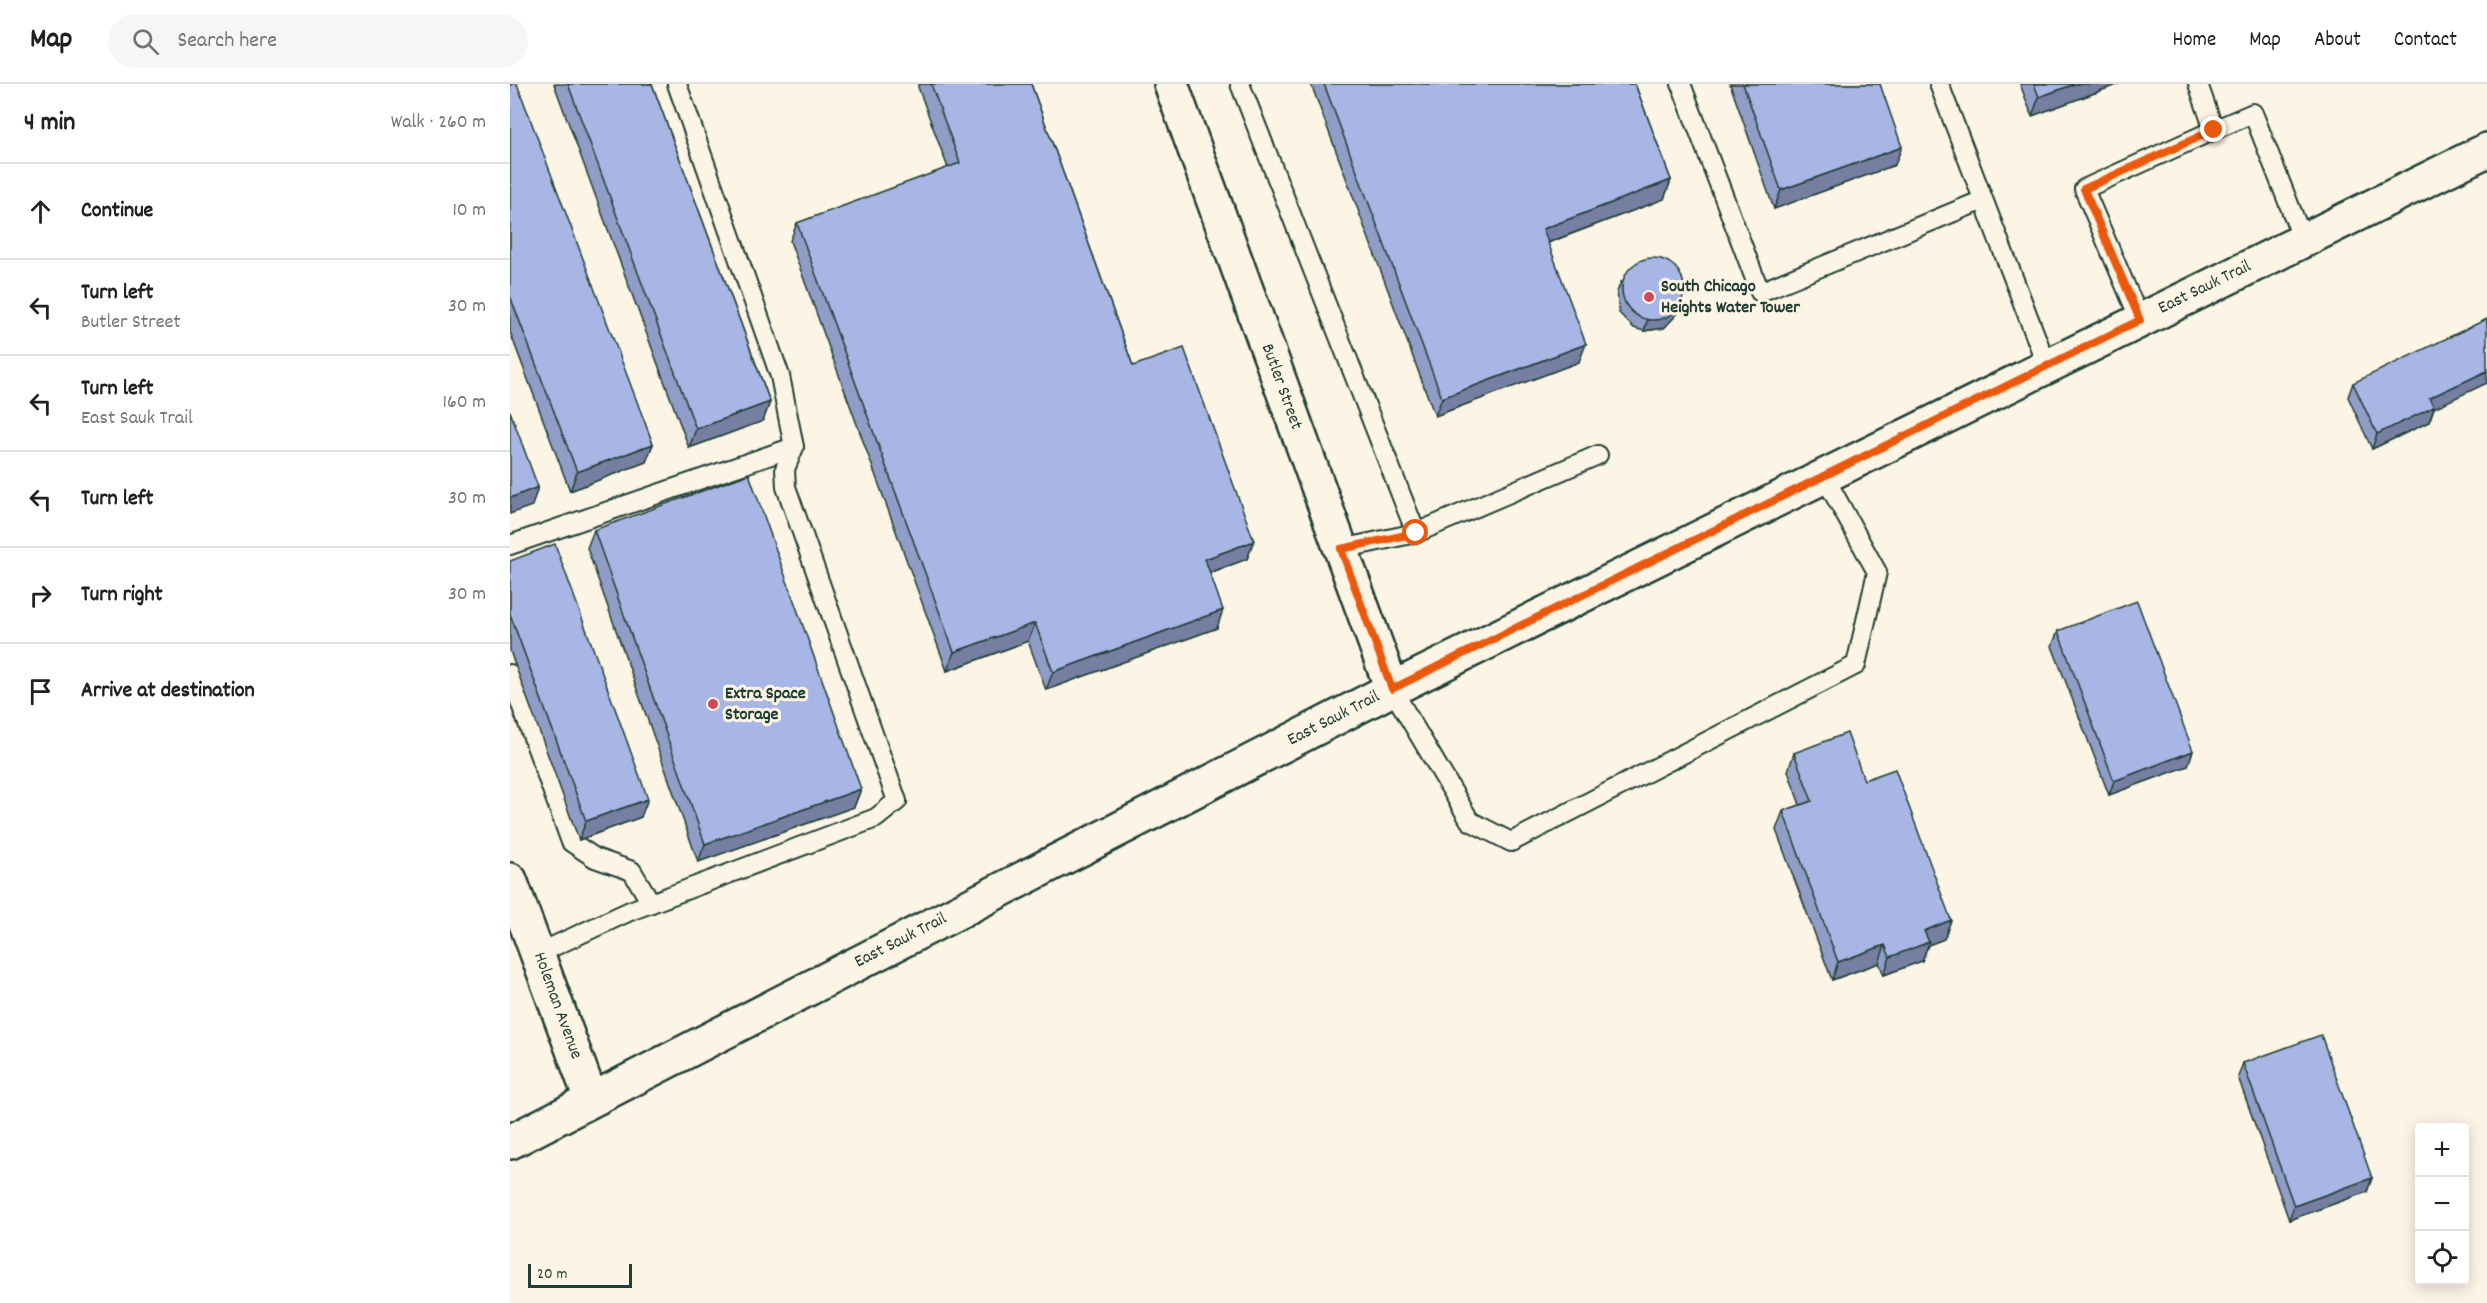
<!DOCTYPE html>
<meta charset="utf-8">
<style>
:root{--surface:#fff;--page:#f6f6f6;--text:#202124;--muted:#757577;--line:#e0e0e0}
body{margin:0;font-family:Dekko,sans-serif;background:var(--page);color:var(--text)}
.controls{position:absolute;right:18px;bottom:18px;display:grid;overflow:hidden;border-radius:6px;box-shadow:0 3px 15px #0003}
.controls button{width:54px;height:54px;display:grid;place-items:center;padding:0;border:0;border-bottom:2px solid var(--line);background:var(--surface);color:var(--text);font:30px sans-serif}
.scale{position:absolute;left:18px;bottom:15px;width:104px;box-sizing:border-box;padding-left:6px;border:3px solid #1f3d34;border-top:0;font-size:16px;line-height:21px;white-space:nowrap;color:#1f3d34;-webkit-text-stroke:4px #fcf5e5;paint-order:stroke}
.stop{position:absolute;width:18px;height:18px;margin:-14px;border:4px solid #ea580c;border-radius:50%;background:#fff}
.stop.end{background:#ea580c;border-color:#fff;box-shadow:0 2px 6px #0008}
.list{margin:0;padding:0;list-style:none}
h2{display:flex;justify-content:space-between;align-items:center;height:78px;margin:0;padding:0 24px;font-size:26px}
h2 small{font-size:20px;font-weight:400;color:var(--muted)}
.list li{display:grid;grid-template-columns:39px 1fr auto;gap:18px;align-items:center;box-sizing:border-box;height:96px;padding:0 24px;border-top:2px solid var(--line)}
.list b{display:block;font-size:22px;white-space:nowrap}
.list p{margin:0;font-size:20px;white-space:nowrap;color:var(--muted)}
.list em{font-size:20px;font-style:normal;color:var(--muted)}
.icon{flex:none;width:33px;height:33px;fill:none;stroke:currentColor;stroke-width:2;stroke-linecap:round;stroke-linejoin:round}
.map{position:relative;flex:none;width:1977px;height:1219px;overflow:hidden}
header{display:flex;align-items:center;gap:36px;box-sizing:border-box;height:84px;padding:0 30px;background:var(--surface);border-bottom:2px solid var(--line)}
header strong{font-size:28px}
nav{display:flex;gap:33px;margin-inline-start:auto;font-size:21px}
.search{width:420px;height:54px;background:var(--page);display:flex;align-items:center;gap:15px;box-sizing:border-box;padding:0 21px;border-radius:33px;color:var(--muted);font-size:22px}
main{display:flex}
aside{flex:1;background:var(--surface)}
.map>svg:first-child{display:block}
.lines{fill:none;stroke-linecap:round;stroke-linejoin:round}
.lane-casing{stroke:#1f3d34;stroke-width:22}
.street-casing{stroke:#1f3d34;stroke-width:38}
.secondary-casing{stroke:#1f3d34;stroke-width:38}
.lane{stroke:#fcf5e5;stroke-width:18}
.street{stroke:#fcf5e5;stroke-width:33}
.secondary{stroke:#fcf5e5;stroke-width:33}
.wall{fill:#909dc6;stroke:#1f3d34;stroke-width:1.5}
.shaded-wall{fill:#767fa1;stroke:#1f3d34;stroke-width:1.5}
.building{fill:#a8b6e6;stroke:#1f3d34;stroke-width:1.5}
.route{stroke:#ea580c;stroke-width:8}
.poi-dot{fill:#d1495b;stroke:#fcf5e5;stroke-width:2}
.labels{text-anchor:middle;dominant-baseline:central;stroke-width:6;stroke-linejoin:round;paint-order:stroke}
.poi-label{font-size:18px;font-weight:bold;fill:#1f3d34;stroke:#fcf5e5;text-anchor:start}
.street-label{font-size:18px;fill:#1f3d34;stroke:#fcf5e5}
</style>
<header>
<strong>Map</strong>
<div class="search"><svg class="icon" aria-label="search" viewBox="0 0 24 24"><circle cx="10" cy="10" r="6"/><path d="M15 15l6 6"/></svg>Search here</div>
<nav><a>Home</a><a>Map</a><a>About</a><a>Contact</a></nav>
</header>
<main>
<aside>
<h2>4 min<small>Walk · 260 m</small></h2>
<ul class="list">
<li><svg class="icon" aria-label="ahead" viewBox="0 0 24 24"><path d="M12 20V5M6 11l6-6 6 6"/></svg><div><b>Continue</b></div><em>10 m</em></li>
<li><svg class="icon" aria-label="left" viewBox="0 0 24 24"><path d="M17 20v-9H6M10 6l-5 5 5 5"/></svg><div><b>Turn left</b><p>Butler Street</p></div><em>30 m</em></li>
<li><svg class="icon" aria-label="left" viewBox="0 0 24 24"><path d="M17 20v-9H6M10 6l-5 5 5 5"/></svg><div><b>Turn left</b><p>East Sauk Trail</p></div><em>160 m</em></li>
<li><svg class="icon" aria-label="left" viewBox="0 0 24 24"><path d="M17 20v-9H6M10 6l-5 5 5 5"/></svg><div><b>Turn left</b></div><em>30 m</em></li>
<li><svg class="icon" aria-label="right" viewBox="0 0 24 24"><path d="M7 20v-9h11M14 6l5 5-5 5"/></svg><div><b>Turn right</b></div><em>30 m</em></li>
<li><svg class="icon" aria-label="arrive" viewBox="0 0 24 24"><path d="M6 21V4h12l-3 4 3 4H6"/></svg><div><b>Arrive at destination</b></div></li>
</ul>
</aside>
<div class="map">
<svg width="1977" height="1219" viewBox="0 0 1977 1219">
<rect width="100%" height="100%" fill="#fcf5e5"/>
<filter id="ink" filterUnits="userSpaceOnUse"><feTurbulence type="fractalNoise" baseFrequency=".0167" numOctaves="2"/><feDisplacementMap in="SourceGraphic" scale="12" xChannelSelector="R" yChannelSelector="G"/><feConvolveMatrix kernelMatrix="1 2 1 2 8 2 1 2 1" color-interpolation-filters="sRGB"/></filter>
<g filter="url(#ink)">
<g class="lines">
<!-- lane casing -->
<g class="lane-casing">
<g id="lane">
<path d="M 730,0 L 906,449"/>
<path d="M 1171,0 L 1250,208 L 1473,116"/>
<path d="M 1429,0 L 1537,282"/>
<path d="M 1704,46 L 1743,29 L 1793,156"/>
<path d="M 1630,236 L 1574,105 L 1704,46 L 1688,0"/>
<path d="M 0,461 L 284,363"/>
<path d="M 831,465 L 906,449 L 1088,371"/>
<path d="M 0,590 L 61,758 L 85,774 L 122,787 L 141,819"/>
<path d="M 882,605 L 960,737 L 1001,758 L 1346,581 L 1367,488 L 1314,392"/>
<path d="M 27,870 L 120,827 L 366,734 L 387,717 L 276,403 L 275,385 L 284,363 L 270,292 L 167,0"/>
</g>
</g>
<!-- street casing -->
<g class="street-casing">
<g id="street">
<path d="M 661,0 L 882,605"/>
<path d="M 0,796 L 81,1015"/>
</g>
</g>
<!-- secondary casing -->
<g class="secondary-casing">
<path id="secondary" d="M 0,1058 L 882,605 L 1977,66"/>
</g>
<!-- lane -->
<use href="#lane" class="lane"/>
<!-- street -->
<use href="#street" class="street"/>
<!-- secondary -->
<use href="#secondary" class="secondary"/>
</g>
<!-- wall -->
<g class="wall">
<path d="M 0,0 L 143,360 L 136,378 L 60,407 L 0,248 Z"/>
<path d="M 44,0 L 142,0 L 260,318 L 253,337 L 179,364 Z"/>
<path d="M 409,0 L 521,0 L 623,282 L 744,457 L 737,475 L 700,489 L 707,544 L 536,606 L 518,557 L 437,587 L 280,157 L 287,139 L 438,84 L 408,3 Z"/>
<path d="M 801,0 L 1125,0 L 1161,96 L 1154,115 L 1038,159 L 1069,278 L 925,332 Z"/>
<path d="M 1220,0 L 1370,0 L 1385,81 L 1264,125 Z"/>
<path d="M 1510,0 L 1609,0 L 1522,32 Z"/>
<path d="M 1111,198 L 1172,218 L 1169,228 L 1154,244 L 1134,247 L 1124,244 L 1109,229 L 1107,208 Z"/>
<path d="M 1843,299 L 1924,324 L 1919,338 L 1862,365 L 1838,313 Z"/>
<path d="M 84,446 L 351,705 L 344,723 L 188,778 L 77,464 Z"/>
<path d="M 0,477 L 131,733 L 69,756 L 0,567 Z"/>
<path d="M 1548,547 L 1678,682 L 1599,711 L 1542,562 Z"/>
<path d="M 1284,669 L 1354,696 L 1441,836 L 1434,855 L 1418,861 L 1412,877 L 1374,891 L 1369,879 L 1322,896 L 1266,746 L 1273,727 L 1290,721 L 1278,687 Z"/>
<path d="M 1733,979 L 1862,1094 L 1857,1108 L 1779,1136 L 1728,993 Z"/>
</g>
<!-- shaded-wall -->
<g class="shaded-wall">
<path d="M 1565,0 L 1609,0 L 1522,32 L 1529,13 Z"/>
<path d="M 1392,63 L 1385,81 L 1264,125 L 1271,106 Z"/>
<path d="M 1161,96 L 1154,115 L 1026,163 L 1033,145 Z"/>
<path d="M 1172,218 L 1169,228 L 1154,244 L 1134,247 L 1137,237 Z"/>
<path d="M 1076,260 L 1069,278 L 925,332 L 932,314 Z"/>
<path d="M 1977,287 L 1977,299 L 1924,324 L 1919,338 L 1862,365 L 1867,350 L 1919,314 Z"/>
<path d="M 260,318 L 253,337 L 179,364 L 186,345 Z"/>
<path d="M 143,360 L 136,378 L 60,407 L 67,388 Z"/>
<path d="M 28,403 L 22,422 L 0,430 L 0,414 Z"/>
<path d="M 744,457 L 737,475 L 688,493 L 695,475 Z"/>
<path d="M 713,526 L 707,544 L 536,606 L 543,588 Z"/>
<path d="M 525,539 L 518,557 L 437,587 L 444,568 Z"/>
<path d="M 1683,667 L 1678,682 L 1599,711 L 1604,697 Z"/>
<path d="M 351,705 L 344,723 L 188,778 L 195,760 Z"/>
<path d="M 138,715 L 131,733 L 69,756 L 76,737 Z"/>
<path d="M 1441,836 L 1434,855 L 1418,861 L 1412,877 L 1374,891 L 1380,873 L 1414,847 Z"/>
<path d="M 1375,861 L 1369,879 L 1322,896 L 1328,878 Z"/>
<path d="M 1862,1094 L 1857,1108 L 1779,1136 L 1784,1122 Z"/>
</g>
<!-- building -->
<g class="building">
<path d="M 0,0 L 7,0 L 143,360 L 67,388 L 0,212 Z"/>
<path d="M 58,0 L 142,0 L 260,318 L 186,345 Z"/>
<path d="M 421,0 L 521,0 L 623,282 L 674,264 L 744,457 L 695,475 L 713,526 L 543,588 L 525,539 L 444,568 L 287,139 L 450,79 Z"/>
<path d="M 814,0 L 1125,0 L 1161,96 L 1033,145 L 1076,260 L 932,314 Z"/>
<path d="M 1233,0 L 1370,0 L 1392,63 L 1271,106 Z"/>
<path d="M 1524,0 L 1565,0 L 1529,13 Z"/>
<circle cx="1143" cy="205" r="31"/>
<path d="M 1977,235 L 1977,287 L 1919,314 L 1924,323 L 1867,350 L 1843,299 Z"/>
<path d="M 0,327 L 28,403 L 0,414 Z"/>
<path d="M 239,390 L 351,705 L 195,760 L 84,446 Z"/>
<path d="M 45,460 L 138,715 L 76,737 L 0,530 L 0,477 Z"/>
<path d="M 1627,517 L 1683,667 L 1604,697 L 1548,547 Z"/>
<path d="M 1337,649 L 1354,696 L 1385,685 L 1441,836 L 1414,847 L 1419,858 L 1380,873 L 1375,861 L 1328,878 L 1273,727 L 1302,717 L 1284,669 Z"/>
<path d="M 1811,951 L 1862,1094 L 1784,1122 L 1733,979 Z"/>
</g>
</g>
<g class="lines" filter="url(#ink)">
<!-- route -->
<path class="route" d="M 906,449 L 831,465 L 882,605 L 1630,236 L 1574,105 L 1704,46"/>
</g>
<!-- markers -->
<g class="poi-dot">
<circle cx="1139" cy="213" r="6"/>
<circle cx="203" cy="620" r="6"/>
</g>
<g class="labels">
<!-- poi labels -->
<g class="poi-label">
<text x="1151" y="203">South Chicago<tspan x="1151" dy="21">Heights Water Tower</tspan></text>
<text x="215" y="610">Extra Space<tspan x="215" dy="21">Storage</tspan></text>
</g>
<!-- street labels -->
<g class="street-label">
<text transform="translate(1695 204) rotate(-26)">East Sauk Trail</text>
<text transform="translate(771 303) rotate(70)">Butler Street</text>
<text transform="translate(824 635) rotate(-27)">East Sauk Trail</text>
<text transform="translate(391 857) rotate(-27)">East Sauk Trail</text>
<text transform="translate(47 922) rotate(70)">Holeman Avenue</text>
</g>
</g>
</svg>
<div class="controls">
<button>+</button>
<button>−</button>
<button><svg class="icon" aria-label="locate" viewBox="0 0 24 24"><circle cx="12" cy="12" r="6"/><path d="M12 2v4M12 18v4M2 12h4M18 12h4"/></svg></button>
</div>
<div class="scale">20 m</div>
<div class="stop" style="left:906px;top:449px"></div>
<div class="stop end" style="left:1704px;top:46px"></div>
</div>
</main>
